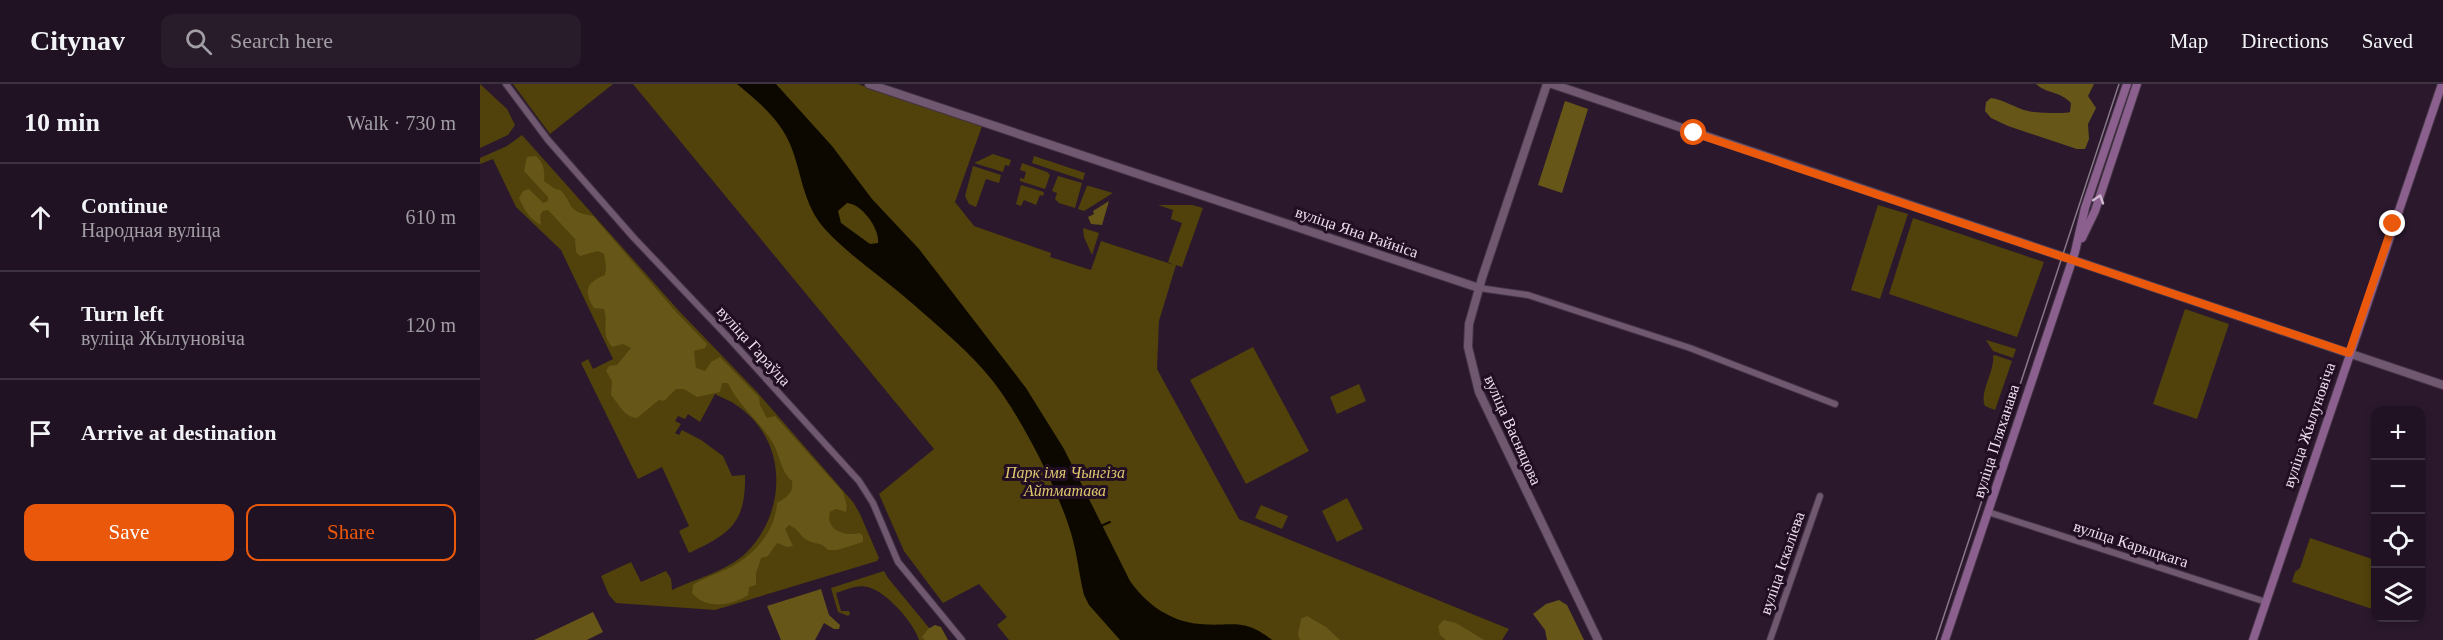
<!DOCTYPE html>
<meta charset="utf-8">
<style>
:root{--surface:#201222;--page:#281b2a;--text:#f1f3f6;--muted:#a29ea5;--line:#3d3240;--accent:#ea580c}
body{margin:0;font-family:"Times New Roman",serif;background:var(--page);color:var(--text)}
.controls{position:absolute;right:18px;bottom:18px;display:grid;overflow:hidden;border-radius:12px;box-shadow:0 3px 9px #0003}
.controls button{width:54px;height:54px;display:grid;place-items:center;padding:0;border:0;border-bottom:2px solid var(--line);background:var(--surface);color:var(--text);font:30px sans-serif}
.stop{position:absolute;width:18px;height:18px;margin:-14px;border:4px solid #ea580c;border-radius:50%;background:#fff}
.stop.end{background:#ea580c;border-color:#fff;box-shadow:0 2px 6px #0008}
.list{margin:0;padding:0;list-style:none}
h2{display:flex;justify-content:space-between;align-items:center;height:78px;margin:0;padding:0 24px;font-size:26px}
h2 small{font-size:20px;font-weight:400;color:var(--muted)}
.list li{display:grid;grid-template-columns:39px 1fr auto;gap:18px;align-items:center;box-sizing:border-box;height:108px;padding:0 24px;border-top:2px solid var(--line)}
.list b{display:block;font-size:22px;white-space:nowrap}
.list p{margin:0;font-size:20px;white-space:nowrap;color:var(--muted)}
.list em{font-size:20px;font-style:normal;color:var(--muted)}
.actions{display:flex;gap:12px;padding:18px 24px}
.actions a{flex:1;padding:14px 0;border:2px solid var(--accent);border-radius:12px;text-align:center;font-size:21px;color:var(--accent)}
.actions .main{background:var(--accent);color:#fff}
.icon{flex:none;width:33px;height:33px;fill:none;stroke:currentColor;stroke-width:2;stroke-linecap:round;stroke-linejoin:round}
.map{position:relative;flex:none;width:1963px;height:556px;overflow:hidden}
header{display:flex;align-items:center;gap:36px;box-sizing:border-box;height:84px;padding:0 30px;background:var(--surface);border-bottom:2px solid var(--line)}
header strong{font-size:28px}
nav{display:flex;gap:33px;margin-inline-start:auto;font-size:21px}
.search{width:420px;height:54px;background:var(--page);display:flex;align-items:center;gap:15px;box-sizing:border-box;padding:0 21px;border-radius:12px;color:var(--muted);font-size:22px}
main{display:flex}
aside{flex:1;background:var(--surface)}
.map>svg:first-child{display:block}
.green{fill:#50420a}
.forest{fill:#665618}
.water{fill:#0c0800;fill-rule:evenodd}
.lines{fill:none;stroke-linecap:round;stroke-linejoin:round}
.stream{stroke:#0c0800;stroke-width:2}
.minor-casing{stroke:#433344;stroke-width:8}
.tertiary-casing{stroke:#433344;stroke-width:10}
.secondary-casing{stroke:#433344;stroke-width:10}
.minor{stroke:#705871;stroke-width:6}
.tertiary{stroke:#705871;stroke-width:8}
.secondary{stroke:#8b608e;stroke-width:8}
.tram{stroke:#887789;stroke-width:1.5}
.oneway{stroke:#cfb8d0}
.route{stroke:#ea580c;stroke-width:8}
.labels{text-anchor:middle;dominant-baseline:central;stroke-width:6;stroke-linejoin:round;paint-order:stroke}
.street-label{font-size:16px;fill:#ecdeec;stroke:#210e23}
.park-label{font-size:16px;font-style:italic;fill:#dec66e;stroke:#210e23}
</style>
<header>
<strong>Citynav</strong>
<div class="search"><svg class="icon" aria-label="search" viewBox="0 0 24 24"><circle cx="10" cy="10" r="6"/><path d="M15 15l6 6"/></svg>Search here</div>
<nav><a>Map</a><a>Directions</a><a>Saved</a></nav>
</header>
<main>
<aside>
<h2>10 min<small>Walk · 730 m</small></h2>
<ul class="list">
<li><svg class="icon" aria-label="ahead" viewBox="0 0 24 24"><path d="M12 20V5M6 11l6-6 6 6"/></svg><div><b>Continue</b><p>Народная вуліца</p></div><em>610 m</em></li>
<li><svg class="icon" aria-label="left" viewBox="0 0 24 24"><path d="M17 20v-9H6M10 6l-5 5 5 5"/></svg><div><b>Turn left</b><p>вуліца Жылуновіча</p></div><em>120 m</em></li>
<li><svg class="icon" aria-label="arrive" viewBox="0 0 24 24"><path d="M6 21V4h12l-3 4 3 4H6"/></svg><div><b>Arrive at destination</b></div></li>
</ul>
<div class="actions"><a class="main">Save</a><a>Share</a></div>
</aside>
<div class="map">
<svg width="1963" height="556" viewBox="0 0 1963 556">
<rect width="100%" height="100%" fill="#2b182d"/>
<!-- green -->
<g class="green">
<path d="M 0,0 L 27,25 L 35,41 L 28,51 L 0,64 Z"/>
<path d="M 33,0 L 133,0 L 70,50 Z"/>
<path d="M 153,0 L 378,0 L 502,42 L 475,118 L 494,142 L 571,169 L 570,173 L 611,186 L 621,157 L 694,181 L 688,178 L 702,139 L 691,135 L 693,126 L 678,121 L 712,121 L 723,124 L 702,183 L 696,181 L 679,237 L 677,285 L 759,435 L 1029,545 L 1022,556 L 529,556 L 517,541 L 527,533 L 499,500 L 463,519 L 424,467 L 399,410 L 454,365 Z"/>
<path d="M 42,51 L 200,228 L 277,308 L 373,418 L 380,430 L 399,474 L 397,477 L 235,526 L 136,519 L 129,511 L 121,492 L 151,478 L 161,498 L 186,487 L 191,495 L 192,506 C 215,495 247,487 266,469 C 308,427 308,355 256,321 C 250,316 242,314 235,310 L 220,338 L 208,330 L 205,335 L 198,332 L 195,337 L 201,340 L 195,349 L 199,351 L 202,346 L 221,356 L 243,372 L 252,392 L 265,391 C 266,439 250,450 209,469 L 199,447 L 209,442 L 182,383 L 158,395 L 101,279 L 108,275 L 113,285 L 133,275 L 81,166 L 36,123 L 13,75 L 0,80 L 0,74 L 27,62 Z"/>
<path d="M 513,70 L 531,76 L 529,82 L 525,81 L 523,88 L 494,79 Z"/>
<path d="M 554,72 L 605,89 L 603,96 L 552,79 Z"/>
<path d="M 542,79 L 567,88 L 570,91 L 565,105 L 540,97 L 540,94 L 544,95 L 546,88 L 540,86 Z"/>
<path d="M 493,82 L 521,91 L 519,99 L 506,95 L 496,123 L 489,120 L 485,112 Z"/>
<path d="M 578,92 L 602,99 L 595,124 L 579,119 L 575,115 L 577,109 L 572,107 Z"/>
<path d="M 541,101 L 564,108 L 563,112 L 560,111 L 556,121 L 544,116 L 541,122 L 536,120 Z"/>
<path d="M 607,102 L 609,102 L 633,109 L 604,127 L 598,125 Z"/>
<path d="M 1398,121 L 1428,130 L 1400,215 L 1371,206 Z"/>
<path d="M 1433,134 L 1564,178 L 1537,253 L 1409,210 Z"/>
<path d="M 603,144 L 619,149 L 612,171 L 604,153 Z"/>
<path d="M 1705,225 L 1749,240 L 1717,335 L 1673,320 Z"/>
<path d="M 1506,256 L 1536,265 L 1533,274 L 1513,267 Z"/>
<path d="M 773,263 L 829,367 L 766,400 L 710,296 Z"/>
<path d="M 1515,271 L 1532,277 L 1515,326 L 1505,322 C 1499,308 1515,287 1513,272 Z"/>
<path d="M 879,300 L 886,317 L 857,330 L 850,313 Z"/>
<path d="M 867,414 L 883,445 L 857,458 L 842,427 Z"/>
<path d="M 781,421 L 808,432 L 802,445 L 775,434 Z"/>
<path d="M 1830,454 L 1895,476 L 1895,526 L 1812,498 L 1815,488 L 1820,484 Z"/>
<path d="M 404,487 L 408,494 L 459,556 L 439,556 C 434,539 407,508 388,503 C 377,500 366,506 356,509 L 361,527 L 369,527 L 370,530 L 368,532 L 358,528 L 351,504 Z"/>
</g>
<!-- forest -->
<g class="forest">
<path d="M 1556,0 L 1614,0 L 1608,12 L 1616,24 L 1608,40 L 1609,55 L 1605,65 L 1597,65 L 1528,42 L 1511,34 L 1505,27 L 1506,18 L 1511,14 C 1525,16 1535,24 1548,27 C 1554,29 1586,30 1590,28 L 1591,19 C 1580,7 1567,10 1556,0 Z"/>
<path d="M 1085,17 L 1108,25 L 1082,109 L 1058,101 Z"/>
<path d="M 56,72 C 64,79 65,87 64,97 L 75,105 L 80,106 C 95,120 84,127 113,132 L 197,229 L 227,260 L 225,264 L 214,267 L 216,284 L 225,287 L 231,278 L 240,273 L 279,313 L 280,321 L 287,334 L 295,332 L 363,408 L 367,422 L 366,428 L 356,425 L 350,428 C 345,446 365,453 380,449 L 383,452 L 383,458 L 357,466 L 348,466 C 341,458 338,461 329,457 C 321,454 318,444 309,441 L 305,445 L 313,462 L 307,463 L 297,459 L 288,472 L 281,474 L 276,489 L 276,501 L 269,503 L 268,511 C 251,522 226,526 212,509 L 213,501 C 223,494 236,490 247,485 C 273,472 295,449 297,419 C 307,413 314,409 312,397 C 300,387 300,369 291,356 C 278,336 258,321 248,299 L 242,299 L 240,308 L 217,313 L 204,305 L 196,305 L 184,317 L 179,316 L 157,334 C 144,333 139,320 131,311 L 132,297 L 126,287 L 129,282 L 137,281 L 151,264 L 143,260 L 132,263 C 120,248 129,242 124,225 L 114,224 C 103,208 106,198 125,191 L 126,183 L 124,170 L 118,167 L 100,172 L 96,168 L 95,155 L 68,126 L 63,127 L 60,131 L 61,141 C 50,136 43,124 39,114 L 43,107 L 49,105 L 63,119 L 68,117 L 68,113 L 44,87 L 47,73 Z"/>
<path d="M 629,117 L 622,141 L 611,140 L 608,133 L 614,130 L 613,127 Z"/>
<path d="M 341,505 L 349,531 L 360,541 L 359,545 L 354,545 L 344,539 L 335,556 L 301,556 L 287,522 Z"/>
<path d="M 1079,516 L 1087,521 L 1104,556 L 1067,556 L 1065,546 L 1053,530 L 1066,520 Z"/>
<path d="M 113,528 L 123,548 L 107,556 L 54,556 Z"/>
<path d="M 827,532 L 846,543 L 860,556 L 820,556 L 818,550 L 821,535 Z"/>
<path d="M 964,536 L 976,539 L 1004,556 L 966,556 L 960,551 L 958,542 Z"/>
<path d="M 455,541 L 461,543 L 468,556 L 445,556 L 442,553 L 448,545 Z"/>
</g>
<!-- water -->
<path class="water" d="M 257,0 L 296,0 L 352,62 L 392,115 L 439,165 L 546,304 L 584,365 L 650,497 C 666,520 691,538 720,540 C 752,543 763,533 792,556 L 640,556 L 609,521 L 604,511 C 599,490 597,469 591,449 C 578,405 540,331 512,296 C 490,268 460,244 433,220 C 404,194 370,173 344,144 C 324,121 322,92 312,65 C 302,37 279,18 257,0 ZM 367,119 C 382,120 400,145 398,159 L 390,160 L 361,139 L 358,127 Z"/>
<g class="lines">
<!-- stream -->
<path class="stream" d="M 621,442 L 630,438"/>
<!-- minor casing -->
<g class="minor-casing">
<g id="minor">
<path d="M 26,0 L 68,56 L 154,154 L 247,252 L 379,397 L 393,419 L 418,478 L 482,556"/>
<path d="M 999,204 L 1048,211 L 1118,234 L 1210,264 L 1355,320"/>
<path d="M 1508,428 L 1786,518"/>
<path d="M 1290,556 L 1340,412"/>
</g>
</g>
<!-- tertiary casing -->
<g class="tertiary-casing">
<g id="tertiary">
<path d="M 389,0 L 999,204"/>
<path d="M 1067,0 L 1002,194 L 989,240 L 988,263 L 999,308 L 1118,556"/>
<path d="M 1072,0 L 1963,301"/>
</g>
</g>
<!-- secondary casing -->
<g class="secondary-casing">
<g id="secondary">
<path d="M 1602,154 L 1615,127 L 1657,0"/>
<path d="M 1465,556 L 1595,168 L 1605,124 L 1647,0"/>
<path d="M 1773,556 L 1962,0"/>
</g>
</g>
<!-- minor -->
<use href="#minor" class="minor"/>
<!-- tertiary -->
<use href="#tertiary" class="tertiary"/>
<!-- secondary -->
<use href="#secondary" class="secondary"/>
<!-- tram -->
<path class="tram" d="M 1456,556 L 1639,0"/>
</g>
<!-- one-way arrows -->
<defs><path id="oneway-chevron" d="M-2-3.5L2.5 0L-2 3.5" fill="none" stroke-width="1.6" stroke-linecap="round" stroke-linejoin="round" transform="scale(1.5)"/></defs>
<use class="oneway" href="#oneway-chevron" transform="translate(1619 115) rotate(-72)"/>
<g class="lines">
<!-- route -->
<path class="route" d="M 1214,49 L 1869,269 L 1913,140"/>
</g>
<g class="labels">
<!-- street labels -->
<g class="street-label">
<text transform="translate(877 148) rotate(19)">вуліца Яна Райніса</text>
<text transform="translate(274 262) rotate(48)">вуліца Гараўца</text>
<text transform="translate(1829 341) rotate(-71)">вуліца Жылуновіча</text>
<text transform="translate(1033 346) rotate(66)">вуліца Васняцова</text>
<text transform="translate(1516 357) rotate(-72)">вуліца Пляханава</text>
<text transform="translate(1651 460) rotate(18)">вуліца Карыцкага</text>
<text transform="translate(1302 479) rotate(-71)">вуліца Іскаліева</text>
</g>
<!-- park labels -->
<g class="park-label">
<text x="585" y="388">Парк імя Чынгіза<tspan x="585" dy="18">Айтматава</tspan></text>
</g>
</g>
</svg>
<div class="controls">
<button>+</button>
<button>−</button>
<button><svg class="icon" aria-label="locate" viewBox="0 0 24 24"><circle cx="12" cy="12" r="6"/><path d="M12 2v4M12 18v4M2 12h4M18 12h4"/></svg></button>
<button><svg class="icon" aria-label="layers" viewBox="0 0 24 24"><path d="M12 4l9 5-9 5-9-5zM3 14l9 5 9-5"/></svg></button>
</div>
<div class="stop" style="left:1214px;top:49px"></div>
<div class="stop end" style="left:1913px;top:140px"></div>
</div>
</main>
